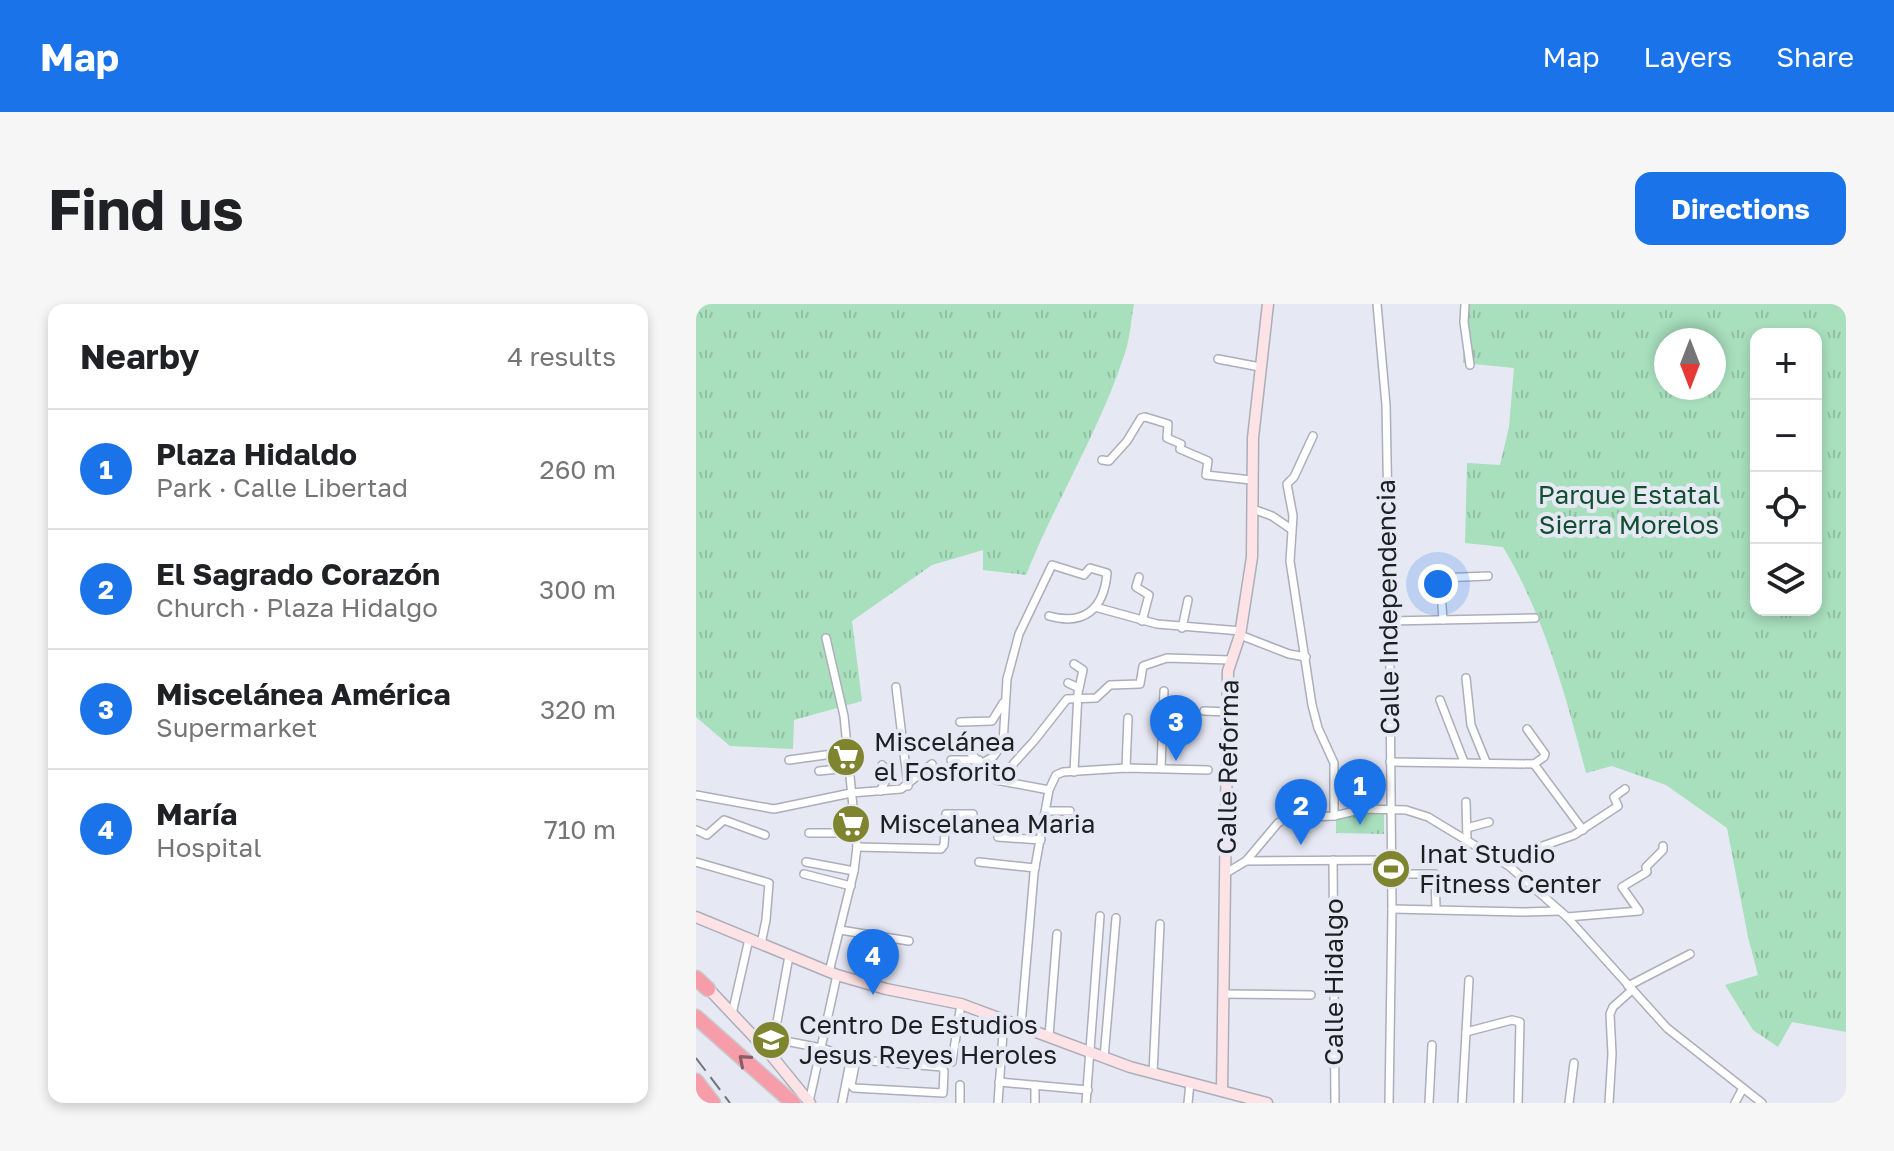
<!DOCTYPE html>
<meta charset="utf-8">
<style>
:root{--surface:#fff;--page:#f6f6f6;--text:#202124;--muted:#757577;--line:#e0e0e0;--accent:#1a73e8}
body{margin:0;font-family:"Golos Text",sans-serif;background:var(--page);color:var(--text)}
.controls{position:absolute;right:24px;top:24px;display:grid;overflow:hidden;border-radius:16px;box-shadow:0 4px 12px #0003}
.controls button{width:72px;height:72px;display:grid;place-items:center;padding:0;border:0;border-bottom:2px solid var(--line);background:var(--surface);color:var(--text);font:40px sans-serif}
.compass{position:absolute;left:958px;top:24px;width:72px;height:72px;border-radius:50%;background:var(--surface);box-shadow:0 4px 12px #0003;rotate:180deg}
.you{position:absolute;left:742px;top:280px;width:28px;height:28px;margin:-20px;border:6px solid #fff;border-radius:50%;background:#1a73e8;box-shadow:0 0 0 12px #1a73e833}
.badge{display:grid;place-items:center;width:52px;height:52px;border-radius:50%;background:var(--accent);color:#fff;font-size:26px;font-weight:700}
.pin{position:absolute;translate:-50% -66px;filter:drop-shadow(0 2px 4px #0008)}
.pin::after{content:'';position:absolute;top:42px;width:28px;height:24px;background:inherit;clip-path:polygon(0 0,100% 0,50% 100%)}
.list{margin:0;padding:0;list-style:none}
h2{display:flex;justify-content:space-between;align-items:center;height:104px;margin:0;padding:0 32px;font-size:34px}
h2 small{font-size:26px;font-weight:400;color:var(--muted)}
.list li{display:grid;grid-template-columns:52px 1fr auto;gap:24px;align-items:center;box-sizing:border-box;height:120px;padding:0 32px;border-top:2px solid var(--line)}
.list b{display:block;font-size:30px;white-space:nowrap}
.list p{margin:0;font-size:26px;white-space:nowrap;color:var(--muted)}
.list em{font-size:26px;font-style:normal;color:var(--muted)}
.icon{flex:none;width:44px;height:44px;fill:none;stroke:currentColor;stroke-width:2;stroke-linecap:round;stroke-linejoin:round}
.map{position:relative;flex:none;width:1150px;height:799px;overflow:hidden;border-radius:16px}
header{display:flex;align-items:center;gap:48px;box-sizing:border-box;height:112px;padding:0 40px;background:var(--accent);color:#fff}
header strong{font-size:38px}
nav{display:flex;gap:44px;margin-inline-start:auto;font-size:28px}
.intro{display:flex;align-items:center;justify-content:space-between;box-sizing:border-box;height:192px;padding:0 48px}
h1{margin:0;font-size:56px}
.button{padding:20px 36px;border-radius:16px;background:var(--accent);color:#fff;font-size:28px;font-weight:700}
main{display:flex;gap:48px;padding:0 48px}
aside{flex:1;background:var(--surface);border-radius:16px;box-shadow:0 4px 12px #0003}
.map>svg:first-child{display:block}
</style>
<header>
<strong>Map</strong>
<nav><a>Map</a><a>Layers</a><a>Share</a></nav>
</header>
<div class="intro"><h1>Find us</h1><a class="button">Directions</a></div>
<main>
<aside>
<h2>Nearby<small>4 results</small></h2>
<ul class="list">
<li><span class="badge">1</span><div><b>Plaza Hidaldo</b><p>Park · Calle Libertad</p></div><em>260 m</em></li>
<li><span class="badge">2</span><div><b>El Sagrado Corazón</b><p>Church · Plaza Hidalgo</p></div><em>300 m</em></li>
<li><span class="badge">3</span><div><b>Miscelánea América</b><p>Supermarket</p></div><em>320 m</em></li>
<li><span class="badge">4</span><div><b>María</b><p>Hospital</p></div><em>710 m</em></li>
</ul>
</aside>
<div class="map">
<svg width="1150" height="799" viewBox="0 0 1150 799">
<defs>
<pattern id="park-tufts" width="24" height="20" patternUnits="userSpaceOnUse" patternTransform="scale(2)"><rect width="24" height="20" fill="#a8dfbd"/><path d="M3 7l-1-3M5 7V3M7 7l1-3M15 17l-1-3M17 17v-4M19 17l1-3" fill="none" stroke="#90bfa2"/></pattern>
</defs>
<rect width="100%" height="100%" fill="#e6e8f4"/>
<g fill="url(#park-tufts)" fill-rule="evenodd">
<path d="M 0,0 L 438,0 C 435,16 434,34 429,49 C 404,126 360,196 330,271 L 287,266 L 287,246 L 236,261 L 156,317 L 166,397 L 98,416 L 97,445 L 34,442 L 0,413 Z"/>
<path d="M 768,0 L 1150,0 L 1150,728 L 1096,718 L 1082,743 L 1057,726 L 1029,681 L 1062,671 L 1052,633 L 1031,524 L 970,481 L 916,462 L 890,469 C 870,392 848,311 807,243 L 769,239 L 771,159 L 804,161 L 813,123 L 818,64 L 767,59 ZM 1060,30 L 1120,30 L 1120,306 L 1060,306 ZM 970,36 L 1018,36 L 1018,84 L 970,84 Z"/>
<polygon points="662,506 688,506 688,530 640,529 640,513"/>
</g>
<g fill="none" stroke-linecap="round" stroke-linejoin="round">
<g stroke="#acaeb9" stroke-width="10">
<g id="street">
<polyline points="681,0 690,101 693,262 696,605 693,799"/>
<polyline points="769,0 768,18 774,61"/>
<polyline points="522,55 564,63"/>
<polyline points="617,132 598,173 591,180 597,212 594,257 616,401 622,424 638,459 638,512"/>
<polyline points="406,156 413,157 431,137 445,114 449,113 472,120 471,134 485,140 484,145 512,157 510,171 555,176"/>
<polyline points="557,205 576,212 595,225"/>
<polyline points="443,273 440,283 453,291 446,317"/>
<polyline points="399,303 461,320 545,327"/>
<polyline points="747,316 744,274 792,272"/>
<polyline points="693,317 839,314"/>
<polyline points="486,324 492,296"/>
<polyline points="544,331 593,350 610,353"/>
<polyline points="130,334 148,412 161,543 158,567 133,668"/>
<polyline points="770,374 775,421 790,458"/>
<polyline points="372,379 383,384"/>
<polyline points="200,383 212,482"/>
<polyline points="744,396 768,458"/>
<polyline points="508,407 532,408"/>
<polyline points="264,418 296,417 307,399"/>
<polyline points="831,425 849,450 848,453 838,460"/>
<polyline points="240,444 270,444 300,476 353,486"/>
<polyline points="93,456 151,448"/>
<polyline points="255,456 283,456"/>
<polyline points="694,458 838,460"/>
<path d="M 286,459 L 297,453 L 307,439 L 311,375 L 323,330 L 356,261 L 388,271 L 394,264 L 411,269 C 408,305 388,322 353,312"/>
<polyline points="838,460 887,526"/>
<polyline points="430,464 432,414"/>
<polyline points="465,464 468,387"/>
<polyline points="123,467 152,464"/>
<polyline points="378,468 382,389 387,366 378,360"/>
<polyline points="307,477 318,459 338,437 371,395 400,394 414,381 444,380 447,362 471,354 534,356"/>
<polyline points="184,487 194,469 186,461"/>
<polyline points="0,491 78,505 155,489 205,485 236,460"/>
<polyline points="770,498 771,535"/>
<polyline points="350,507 374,507"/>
<polyline points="771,524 793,518"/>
<polyline points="0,526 11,531 28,516 69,531"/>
<polyline points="113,529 160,529"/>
<polyline points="302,533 345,536"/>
<polyline points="161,543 245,545 248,541 250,510 277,510"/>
<polyline points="802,553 838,545 878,531 922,502 918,493 929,485"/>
<polyline points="637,556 639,799"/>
<polyline points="550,557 696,556"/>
<polyline points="0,558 73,579 70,616 65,640"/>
<polyline points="110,558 158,567"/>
<polyline points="283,558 339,564"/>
<polyline points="530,569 550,557 582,519 591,514 638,512 667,505 710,506 732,513 813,562 871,613 971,724 1066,799"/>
<polyline points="108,570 155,582"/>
<polyline points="696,570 739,570 740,605"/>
<polyline points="696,605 826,608 864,607"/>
<polyline points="871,613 943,607 926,583 951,568 950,563 967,546 967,542"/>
<polyline points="144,626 213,637"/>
<polyline points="932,682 994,650"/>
<polyline points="527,690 615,691"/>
<polyline points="36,710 53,635"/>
<polyline points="325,721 338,569 353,486 360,471 367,468 430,464 512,466"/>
<polyline points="770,728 816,716 824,718 822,799"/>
<polyline points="353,732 361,630"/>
<polyline points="79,735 125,744 164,756 246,763 248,767 247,789 158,784 155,781 160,756"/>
<polyline points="75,751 93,652"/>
<polyline points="408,754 420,614"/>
<polyline points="256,758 265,700"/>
<polyline points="457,770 464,620"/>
<polyline points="303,778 392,786"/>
<polyline points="113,798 141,671"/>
<polyline points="146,799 155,753"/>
<polyline points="264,799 264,781"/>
<polyline points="302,799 308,715"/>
<polyline points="339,799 339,781"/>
<polyline points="390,799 404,612"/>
<polyline points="492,799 494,779"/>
<polyline points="733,799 736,741"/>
<polyline points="766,799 773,676"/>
<polyline points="873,799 878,759"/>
<polyline points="913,799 916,750 914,710 917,703 936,686"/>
<polyline points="1039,799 1047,784"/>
</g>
</g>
<g stroke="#acaeb9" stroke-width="13">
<g id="secondary">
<polyline points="0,613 141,671 190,685 265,700 434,763 571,799"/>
<polyline points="9,681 75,751 114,799"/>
<polyline points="526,786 532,367 544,331 556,253 557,134 572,0"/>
</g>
</g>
<g stroke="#c9c9ca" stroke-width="15">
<polyline id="primary" points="0,797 6,799"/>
</g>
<g stroke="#c9c9ca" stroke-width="17">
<g id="highway">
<polyline points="0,674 12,685"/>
<polyline points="0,713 97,799"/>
<polyline points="0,777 17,799"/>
</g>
</g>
<use href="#street" stroke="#fff" stroke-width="7"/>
<use href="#secondary" stroke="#fde2e6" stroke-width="10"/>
<use href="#primary" stroke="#fac4cc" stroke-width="12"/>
<use href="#highway" stroke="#f79daa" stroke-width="14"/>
<polyline stroke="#71737a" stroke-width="2" stroke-dasharray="16 8" stroke-linecap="butt" points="0,754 34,799"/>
</g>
<defs><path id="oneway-chevron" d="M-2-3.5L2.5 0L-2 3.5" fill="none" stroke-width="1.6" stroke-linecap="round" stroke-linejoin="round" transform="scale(2)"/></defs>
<use stroke="#8a5e66" href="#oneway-chevron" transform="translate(48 756) rotate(-139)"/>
<defs>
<g id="supermarket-disc" transform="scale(2)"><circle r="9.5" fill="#7f842f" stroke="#e6e8f4"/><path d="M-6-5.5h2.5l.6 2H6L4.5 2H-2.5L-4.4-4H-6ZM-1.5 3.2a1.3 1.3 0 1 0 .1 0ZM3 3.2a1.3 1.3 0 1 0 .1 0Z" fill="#fff"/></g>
<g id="stadium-disc" transform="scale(2)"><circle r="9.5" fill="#7f842f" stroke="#e6e8f4"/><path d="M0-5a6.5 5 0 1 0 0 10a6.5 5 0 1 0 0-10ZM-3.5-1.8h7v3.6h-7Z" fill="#fff"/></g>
<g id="school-disc" transform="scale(2)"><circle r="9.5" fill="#7f842f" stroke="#e6e8f4"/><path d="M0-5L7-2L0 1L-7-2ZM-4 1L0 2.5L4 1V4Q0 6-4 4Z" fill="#fff"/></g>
</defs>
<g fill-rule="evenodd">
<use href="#supermarket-disc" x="150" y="453"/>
<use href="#supermarket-disc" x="155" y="520"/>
<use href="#stadium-disc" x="695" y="565"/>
<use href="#school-disc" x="75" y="736"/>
</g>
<g text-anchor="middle" stroke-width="8" stroke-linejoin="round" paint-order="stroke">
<g font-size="26" fill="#114f30" stroke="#e6e8f4">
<text x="933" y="200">Parque Estatal<tspan x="933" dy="30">Sierra Morelos</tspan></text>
</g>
<g font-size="26" fill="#1e1f23" stroke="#e6e8f4">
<text transform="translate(692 303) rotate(-91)" y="9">Calle Independencia</text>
<text transform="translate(532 463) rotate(-89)" y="9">Calle Reforma</text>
<text transform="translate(638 678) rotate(-90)" y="9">Calle Hidalgo</text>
</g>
<g font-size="26" fill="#1e1f23" stroke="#e6e8f4" text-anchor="start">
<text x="178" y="447">Miscelánea<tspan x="178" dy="30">el Fosforito</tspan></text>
<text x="183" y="529">Miscelanea Maria</text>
<text x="723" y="559">Inat Studio<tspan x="723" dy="30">Fitness Center</tspan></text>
<text x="103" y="730">Centro De Estudios<tspan x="103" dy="30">Jesus Reyes Heroles</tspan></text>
</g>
</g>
</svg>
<div class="controls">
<button>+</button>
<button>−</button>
<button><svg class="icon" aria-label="locate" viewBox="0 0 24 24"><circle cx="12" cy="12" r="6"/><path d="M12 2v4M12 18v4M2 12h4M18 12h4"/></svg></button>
<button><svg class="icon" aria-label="layers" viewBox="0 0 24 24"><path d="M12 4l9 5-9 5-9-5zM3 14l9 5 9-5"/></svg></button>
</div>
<svg class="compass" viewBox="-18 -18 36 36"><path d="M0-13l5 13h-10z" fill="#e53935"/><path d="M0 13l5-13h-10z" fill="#757577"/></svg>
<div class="you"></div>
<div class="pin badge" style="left:664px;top:521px">1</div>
<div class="pin badge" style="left:605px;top:541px">2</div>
<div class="pin badge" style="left:480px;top:457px">3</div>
<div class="pin badge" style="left:177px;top:691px">4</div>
</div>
</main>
